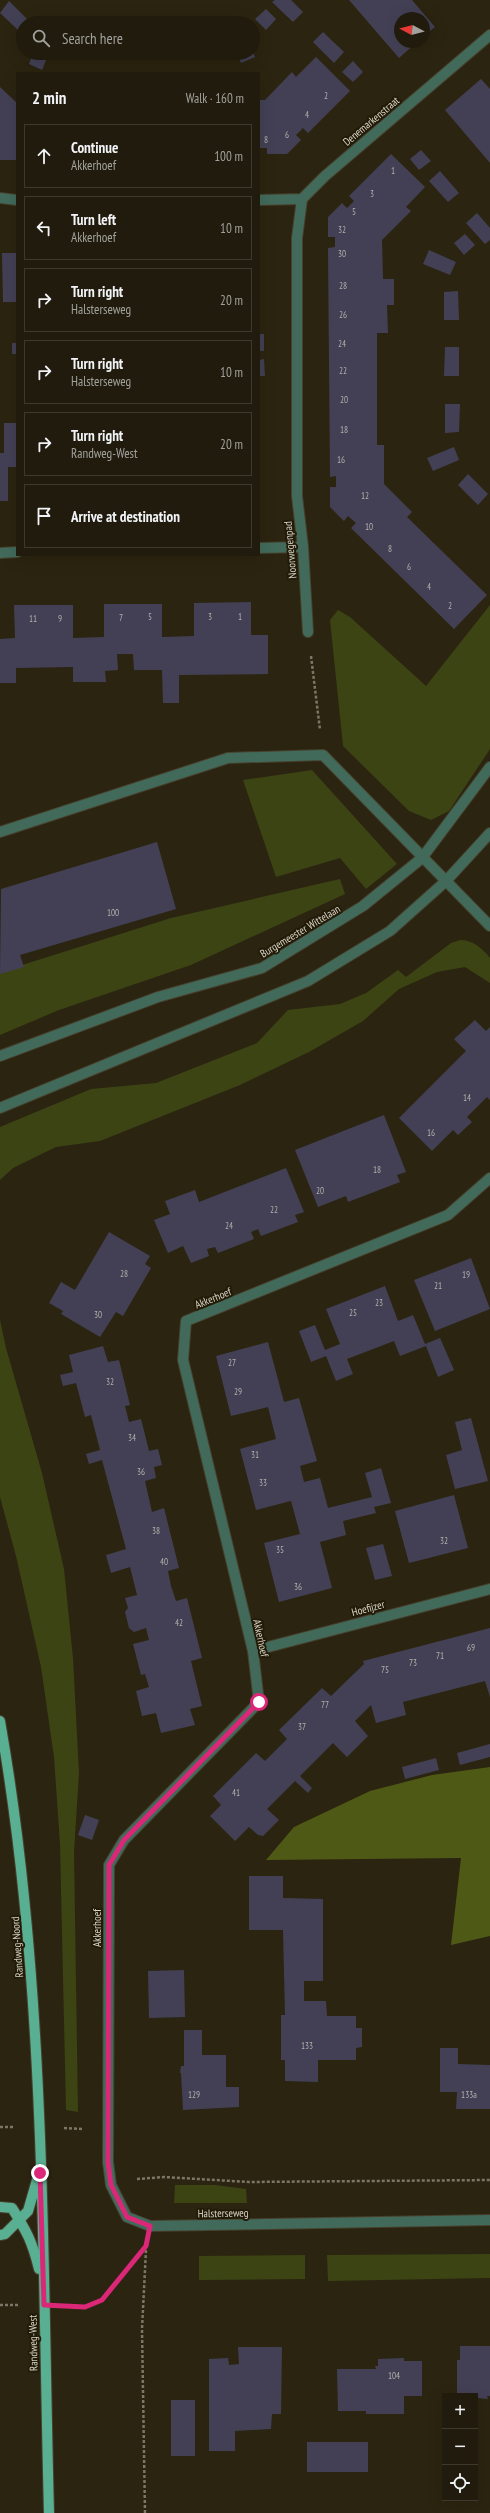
<!DOCTYPE html>
<meta charset="utf-8">
<style>
:root{--surface:#201b0c;--page:#282415;--text:#f1f3f6;--muted:#a2a19d;--line:#3d392d}
body{margin:0;font-family:"PT Sans Narrow",sans-serif;background:var(--page);color:var(--text)}
.controls{position:absolute;right:12px;bottom:12px;display:grid;overflow:hidden;border-radius:0px;box-shadow:0 4px 16px #0002}
.controls button{width:36px;height:36px;display:grid;place-items:center;padding:0;border:0;border-bottom:1px solid var(--line);background:var(--surface);color:var(--text);font:20px sans-serif}
.compass{position:absolute;left:394px;top:12px;width:36px;height:36px;border-radius:50%;background:var(--surface);box-shadow:0 4px 16px #0002;rotate:277deg}
.stop{position:absolute;width:12px;height:12px;margin:-9px;border:3px solid #db2777;border-radius:50%;background:#fff}
.stop.end{background:#db2777;border-color:#fff;box-shadow:0 1px 4px #0008}
.list{margin:0;padding:0;list-style:none}
h2{display:flex;justify-content:space-between;align-items:center;height:52px;margin:0;padding:0 16px;font-size:17px}
h2 small{font-size:13px;font-weight:400;color:var(--muted)}
.list li{display:grid;grid-template-columns:26px 1fr auto;gap:12px;align-items:center;box-sizing:border-box;height:64px;margin:0 8px 8px;padding:0 8px;border:1px solid var(--line);border-radius:0px}
.list b{display:block;font-size:15px;white-space:nowrap}
.list p{margin:0;font-size:13px;white-space:nowrap;color:var(--muted)}
.list em{font-size:13px;font-style:normal;color:var(--muted)}
.icon{flex:none;width:22px;height:22px;fill:none;stroke:currentColor;stroke-width:2;stroke-linecap:round;stroke-linejoin:round}
.map{position:relative;flex:none;width:490px;height:2513px;overflow:hidden}
.search{position:absolute;background:var(--surface);box-shadow:0 4px 16px #0002;left:16px;top:16px;width:244px;height:44px;display:flex;align-items:center;gap:10px;box-sizing:border-box;padding:0 14px;border-radius:22px;color:var(--muted);font-size:15px}
.panel{position:absolute;background:var(--surface);box-shadow:0 4px 16px #0002;left:16px;top:72px;width:244px;height:484px;border-radius:0px}
.map>svg:first-child{display:block}
</style>
<div class="map">
<svg width="490" height="2513" viewBox="0 0 490 2513">
<rect width="100%" height="100%" fill="#2b2410"/>
<g fill="#3c4414">
<polygon points="490,605 490,749 449,811 431,820 409,811 343,746 330,620 338,610 350,617 426,686"/>
<polygon points="312,770 397,864 366,889 340,858 276,877 243,780"/>
<polygon points="340,879 345,894 191,965 59,1010 0,1035 0,972 171,918"/>
<path d="M 460,940 C 473,940 482,948 490,958 L 490,983 L 465,967 L 437,972 L 399,989 L 363,1021 L 309,1052 L 240,1085 L 100,1141 L 56,1147 L 13,1168 L 0,1180 L 0,1127 L 91,1089 L 156,1083 L 257,1043 L 288,1010 L 340,1004 L 366,993 L 398,970 L 406,977 L 451,943 Z"/>
<polygon points="0,1320 6,1348 42,1473 64,1569 73,1658 79,1773 74,1852 78,2112 66,2110 60,1844 54,1757 41,1667 16,1556 0,1497"/>
<polygon points="175,2185 215,2185 246,2189 247,2203 174,2203"/>
<polygon points="490,2254 490,2278 328,2281 327,2255"/>
<polygon points="305,2255 305,2279 199,2280 199,2256"/>
</g>
<polygon fill="#4f5916" points="490,1767 490,1936 451,1945 461,1858 266,1860 294,1827 370,1791 432,1775"/>
<g fill="#434055">
<polygon points="275,0 291,0 303,12 293,22 272,2"/>
<polygon points="349,0 412,0 435,27 424,36 424,18 400,18 400,42 417,42 399,58"/>
<polygon points="9,1 29,21 23,23 23,27 19,31 0,13"/>
<polygon points="266,9 276,19 266,30 255,19"/>
<polygon points="323,32 344,52 334,63 313,42"/>
<polygon points="33,53 49,53 42,70 29,64"/>
<polygon points="237,53 253,53 255,57 241,63"/>
<polygon points="316,57 350,91 308,133 303,128 296,135 301,140 287,154 267,154 267,148 259,148 259,100 265,100 292,72 296,77"/>
<polygon points="353,61 363,72 353,82 342,72"/>
<polygon points="481,79 490,89 490,163 445,110"/>
<polygon points="0,87 17,103 17,160 0,160"/>
<polygon points="421,150 431,161 419,170 410,159"/>
<polygon points="391,154 425,187 406,207 411,211 382,240 383,279 394,279 394,305 387,305 388,333 377,333 377,445 384,445 384,484 412,512 407,517 487,595 454,629 351,528 356,523 348,516 344,521 330,507 330,487 336,487 336,476 330,477 328,248 335,247 335,237 328,237 328,217 342,203 347,208 354,201 349,196"/>
<polygon points="440,171 459,193 448,202 429,181"/>
<polygon points="477,213 490,228 490,240 485,244 466,223"/>
<polygon points="465,234 475,245 464,255 454,243"/>
<polygon points="429,250 456,262 450,275 423,264"/>
<polygon points="2,253 17,253 17,302 3,302"/>
<polygon points="458,291 459,320 444,320 444,292"/>
<rect x="259" y="334" width="5" height="17"/>
<rect x="12" y="343" width="5" height="11"/>
<polygon points="445,347 459,347 459,376 444,376"/>
<polygon points="264,359 265,376 259,376 259,360"/>
<polygon points="445,404 460,404 459,432 445,433"/>
<polygon points="4,423 17,423 17,467 8,467 8,501 0,501 0,453 4,453"/>
<polygon points="454,447 459,460 433,471 427,458"/>
<polygon points="468,474 488,494 478,505 458,485"/>
<polygon points="251,602 251,635 268,635 268,674 179,675 179,703 163,703 162,670 134,670 133,654 117,654 118,670 105,671 106,682 73,682 73,667 16,668 16,683 0,683 0,639 15,638 14,605 73,605 73,638 104,637 104,604 162,604 162,637 194,636 194,603"/>
<polygon points="157,842 176,909 20,955 24,967 0,974 1,889"/>
<polygon points="475,1020 486,1031 490,1027 490,1100 487,1097 467,1117 472,1122 458,1135 453,1130 432,1151 399,1118 466,1051 454,1039"/>
<polygon points="384,1115 406,1172 397,1175 400,1182 348,1202 346,1196 318,1207 295,1150"/>
<polygon points="286,1168 304,1212 295,1215 298,1222 261,1236 258,1229 251,1232 254,1239 218,1253 215,1247 207,1249 209,1256 191,1263 183,1246 168,1253 154,1220 170,1214 165,1201 195,1190 199,1202"/>
<polygon points="109,1232 150,1256 145,1264 151,1268 123,1316 116,1312 100,1337 61,1314 63,1311 49,1303 61,1282 75,1290"/>
<polygon points="471,1258 490,1309 435,1331 414,1280"/>
<polygon points="385,1286 398,1321 413,1315 425,1344 440,1338 454,1370 438,1377 426,1346 400,1356 394,1341 347,1359 353,1374 336,1381 326,1356 311,1362 299,1331 315,1325 325,1350 340,1344 326,1309"/>
<polygon points="268,1342 284,1402 299,1398 317,1461 300,1466 304,1482 320,1478 328,1508 372,1497 365,1473 381,1468 391,1503 374,1507 376,1513 343,1521 346,1535 320,1542 332,1588 279,1602 264,1543 300,1534 291,1501 256,1510 240,1449 276,1439 268,1407 231,1416 216,1356"/>
<polygon points="103,1346 108,1362 119,1360 130,1405 125,1406 129,1422 141,1419 149,1451 158,1449 162,1465 154,1467 156,1478 145,1481 152,1512 164,1508 179,1568 168,1571 171,1586 176,1601 187,1598 202,1658 191,1661 202,1706 190,1709 195,1725 161,1733 156,1713 142,1716 136,1691 149,1687 145,1674 141,1675 133,1644 149,1640 146,1628 134,1632 129,1628 125,1612 128,1608 125,1598 137,1595 130,1567 111,1573 106,1555 126,1549 102,1460 89,1464 86,1454 100,1450 91,1415 85,1417 76,1383 63,1386 60,1375 73,1372 69,1355"/>
<polygon points="471,1418 488,1481 455,1489 446,1455 462,1450 455,1422"/>
<polygon points="454,1495 468,1548 409,1563 395,1511"/>
<polygon points="383,1544 392,1576 375,1580 366,1548"/>
<polygon points="490,1628 490,1697 485,1681 403,1702 406,1715 376,1723 371,1705 355,1721 368,1736 347,1757 333,1743 300,1776 312,1788 308,1793 295,1781 267,1809 279,1820 263,1836 258,1835 249,1827 235,1841 210,1816 221,1805 213,1796 256,1753 265,1761 287,1739 279,1730 322,1688 331,1696 364,1664 363,1661"/>
<polygon points="490,1744 490,1757 460,1765 457,1753"/>
<polygon points="436,1758 439,1770 405,1779 402,1767"/>
<polygon points="85,1815 99,1820 92,1840 78,1835"/>
<polygon points="249,1876 283,1876 283,1898 323,1899 323,1981 304,1981 304,2001 326,2001 327,2016 356,2016 356,2028 362,2028 362,2047 356,2048 356,2060 318,2060 318,2082 285,2081 285,2060 281,2060 281,2015 285,2015 283,1930 249,1930"/>
<polygon points="184,1970 185,2017 149,2018 148,1971"/>
<polygon points="184,2030 202,2030 202,2055 226,2055 226,2087 239,2087 239,2107 183,2110 181,2073 180,2073 181,2066 184,2066"/>
<polygon points="440,2048 458,2048 458,2064 490,2065 490,2109 456,2109 457,2092 440,2092"/>
<polygon points="460,2346 490,2346 490,2396 487,2396 488,2399 457,2396 457,2360 460,2360"/>
<polygon points="238,2347 282,2347 281,2414 272,2414 271,2429 235,2431 235,2451 209,2451 209,2359 228,2358 229,2365 239,2364"/>
<polygon points="404,2358 404,2361 422,2361 422,2396 404,2396 404,2414 366,2414 366,2411 338,2411 337,2369 376,2369 375,2366 378,2366 378,2359"/>
<rect x="171" y="2400" width="24" height="56"/>
<rect x="307" y="2442" width="61" height="30"/>
</g>
<g fill="none" stroke-linecap="round" stroke-linejoin="round">
<g stroke="#47402d" stroke-width="12">
<g id="minor">
<polyline points="0,198 17,200"/>
<polyline points="302,199 297,238 297,496 303,547 308,632"/>
<polyline points="259,200 302,199 325,176 490,35"/>
<polyline points="259,548 303,547"/>
<polyline points="0,553 17,552"/>
<polyline points="0,832 228,758 323,755 490,926"/>
<polyline points="0,1056 158,997 262,968 363,906 422,858 490,767"/>
<polyline points="0,1108 308,981 390,931 446,881 490,833"/>
<polyline points="490,1178 448,1215 186,1321 183,1360 253,1651 259,1702 124,1840 109,1865 108,2162 111,2185 127,2217 150,2226 490,2220"/>
<polyline points="253,1651 490,1589"/>
</g>
</g>
<g stroke="#47402d" stroke-width="12">
<g id="major">
<path d="M 0,1721 C 46,1982 42,2249 49,2513"/>
<path d="M 0,2207 L 12,2208 C 27,2232 32,2241 39,2269"/>
<polyline points="0,2235 5,2234 28,2211 37,2180"/>
</g>
</g>
<g stroke="#7c7666" stroke-width="2.5" stroke-dasharray="3 2" stroke-linecap="butt">
<polyline points="311,656 320,730"/>
<polyline points="0,2127 15,2127"/>
<polyline points="64,2128 83,2129"/>
<polyline points="137,2179 164,2177 249,2182 490,2180"/>
<polyline points="0,2305 19,2305"/>
<polyline points="68,2306 85,2307 102,2300 144,2249"/>
<polyline points="145,2513 142,2329 146,2250"/>
</g>
<use href="#minor" stroke="#426a5b" stroke-width="10"/>
<use href="#major" stroke="#59af91" stroke-width="10"/>
</g>
<g fill="none" stroke-linecap="round" stroke-linejoin="round">
<polyline stroke="#db2777" stroke-width="5" points="40,2173 44,2305 85,2307 102,2300 146,2246 150,2226 127,2217 111,2185 108,2162 109,1865 124,1840 259,1702"/>
</g>
<g text-anchor="middle" stroke-width="4" stroke-linejoin="round" paint-order="stroke">
<g font-size="9" fill="#b4afab">
<text x="326" y="99">2</text>
<text x="307" y="118">4</text>
<text x="287" y="138">6</text>
<text x="266" y="143">8</text>
<text x="393" y="174">1</text>
<text x="372" y="197">3</text>
<text x="354" y="215">5</text>
<text x="342" y="233">32</text>
<text x="342" y="257">30</text>
<text x="343" y="289">28</text>
<text x="343" y="318">26</text>
<text x="342" y="347">24</text>
<text x="343" y="374">22</text>
<text x="344" y="403">20</text>
<text x="344" y="433">18</text>
<text x="341" y="463">16</text>
<text x="365" y="499">12</text>
<text x="369" y="530">10</text>
<text x="390" y="552">8</text>
<text x="409" y="570">6</text>
<text x="429" y="590">4</text>
<text x="450" y="609">2</text>
<text x="150" y="620">5</text>
<text x="210" y="620">3</text>
<text x="240" y="620">1</text>
<text x="121" y="621">7</text>
<text x="33" y="622">11</text>
<text x="60" y="622">9</text>
<text x="113" y="916">100</text>
<text x="467" y="1101">14</text>
<text x="431" y="1136">16</text>
<text x="377" y="1173">18</text>
<text x="320" y="1194">20</text>
<text x="274" y="1213">22</text>
<text x="229" y="1229">24</text>
<text x="124" y="1277">28</text>
<text x="466" y="1278">19</text>
<text x="438" y="1289">21</text>
<text x="379" y="1306">23</text>
<text x="353" y="1316">25</text>
<text x="98" y="1318">30</text>
<text x="232" y="1366">27</text>
<text x="110" y="1385">32</text>
<text x="238" y="1395">29</text>
<text x="132" y="1441">34</text>
<text x="255" y="1458">31</text>
<text x="141" y="1475">36</text>
<text x="263" y="1486">33</text>
<text x="156" y="1534">38</text>
<text x="444" y="1544">32</text>
<text x="280" y="1553">35</text>
<text x="164" y="1565">40</text>
<text x="298" y="1590">36</text>
<text x="179" y="1626">42</text>
<text x="471" y="1651">69</text>
<text x="440" y="1659">71</text>
<text x="413" y="1666">73</text>
<text x="385" y="1673">75</text>
<text x="325" y="1708">77</text>
<text x="302" y="1730">37</text>
<text x="236" y="1796">41</text>
<text x="307" y="2049">133</text>
<text x="194" y="2098">129</text>
<text x="469" y="2098">133a</text>
<text x="394" y="2379">104</text>
</g>
<g font-size="11" fill="#d9d4c8" stroke="#211b07">
<text transform="translate(371 121) rotate(-40)" y="4">Denemarkenstraat</text>
<text transform="translate(290 550) rotate(-95)" y="4">Noorwegenpad</text>
<text transform="translate(300 931) rotate(-31)" y="4">Burgemeester Wittelaan</text>
<text transform="translate(213 1298) rotate(-22)" y="4">Akkerhoef</text>
<text transform="translate(368 1608) rotate(-15)" y="4">Hoefijzer</text>
<text transform="translate(261 1638) rotate(78)" y="4">Akkerhoef</text>
<text transform="translate(97 1928) rotate(-90)" y="4">Akkerhoef</text>
<text transform="translate(17 1947) rotate(-94)" y="4">Randweg-Noord</text>
<text transform="translate(223 2213) rotate(-1)" y="4">Halsterseweg</text>
<text transform="translate(33 2343) rotate(-91)" y="4">Randweg-West</text>
</g>
</g>
</svg>
<div class="controls">
<button>+</button>
<button>−</button>
<button><svg class="icon" aria-label="locate" viewBox="0 0 24 24"><circle cx="12" cy="12" r="6"/><path d="M12 2v4M12 18v4M2 12h4M18 12h4"/></svg></button>
</div>
<svg class="compass" viewBox="-18 -18 36 36"><path d="M0-13l5 13h-10z" fill="#e53935"/><path d="M0 13l5-13h-10z" fill="#a2a19d"/></svg>
<div class="stop" style="left:259px;top:1702px"></div>
<div class="stop end" style="left:40px;top:2173px"></div>
<div class="search"><svg class="icon" aria-label="search" viewBox="0 0 24 24"><circle cx="10" cy="10" r="6"/><path d="M15 15l6 6"/></svg>Search here</div>
<section class="panel">
<h2>2 min<small>Walk · 160 m</small></h2>
<ul class="list">
<li><svg class="icon" aria-label="ahead" viewBox="0 0 24 24"><path d="M12 20V5M6 11l6-6 6 6"/></svg><div><b>Continue</b><p>Akkerhoef</p></div><em>100 m</em></li>
<li><svg class="icon" aria-label="left" viewBox="0 0 24 24"><path d="M17 20v-9H6M10 6l-5 5 5 5"/></svg><div><b>Turn left</b><p>Akkerhoef</p></div><em>10 m</em></li>
<li><svg class="icon" aria-label="right" viewBox="0 0 24 24"><path d="M7 20v-9h11M14 6l5 5-5 5"/></svg><div><b>Turn right</b><p>Halsterseweg</p></div><em>20 m</em></li>
<li><svg class="icon" aria-label="right" viewBox="0 0 24 24"><path d="M7 20v-9h11M14 6l5 5-5 5"/></svg><div><b>Turn right</b><p>Halsterseweg</p></div><em>10 m</em></li>
<li><svg class="icon" aria-label="right" viewBox="0 0 24 24"><path d="M7 20v-9h11M14 6l5 5-5 5"/></svg><div><b>Turn right</b><p>Randweg-West</p></div><em>20 m</em></li>
<li><svg class="icon" aria-label="arrive" viewBox="0 0 24 24"><path d="M6 21V4h12l-3 4 3 4H6"/></svg><div><b>Arrive at destination</b></div></li>
</ul>
</section>
</div>
